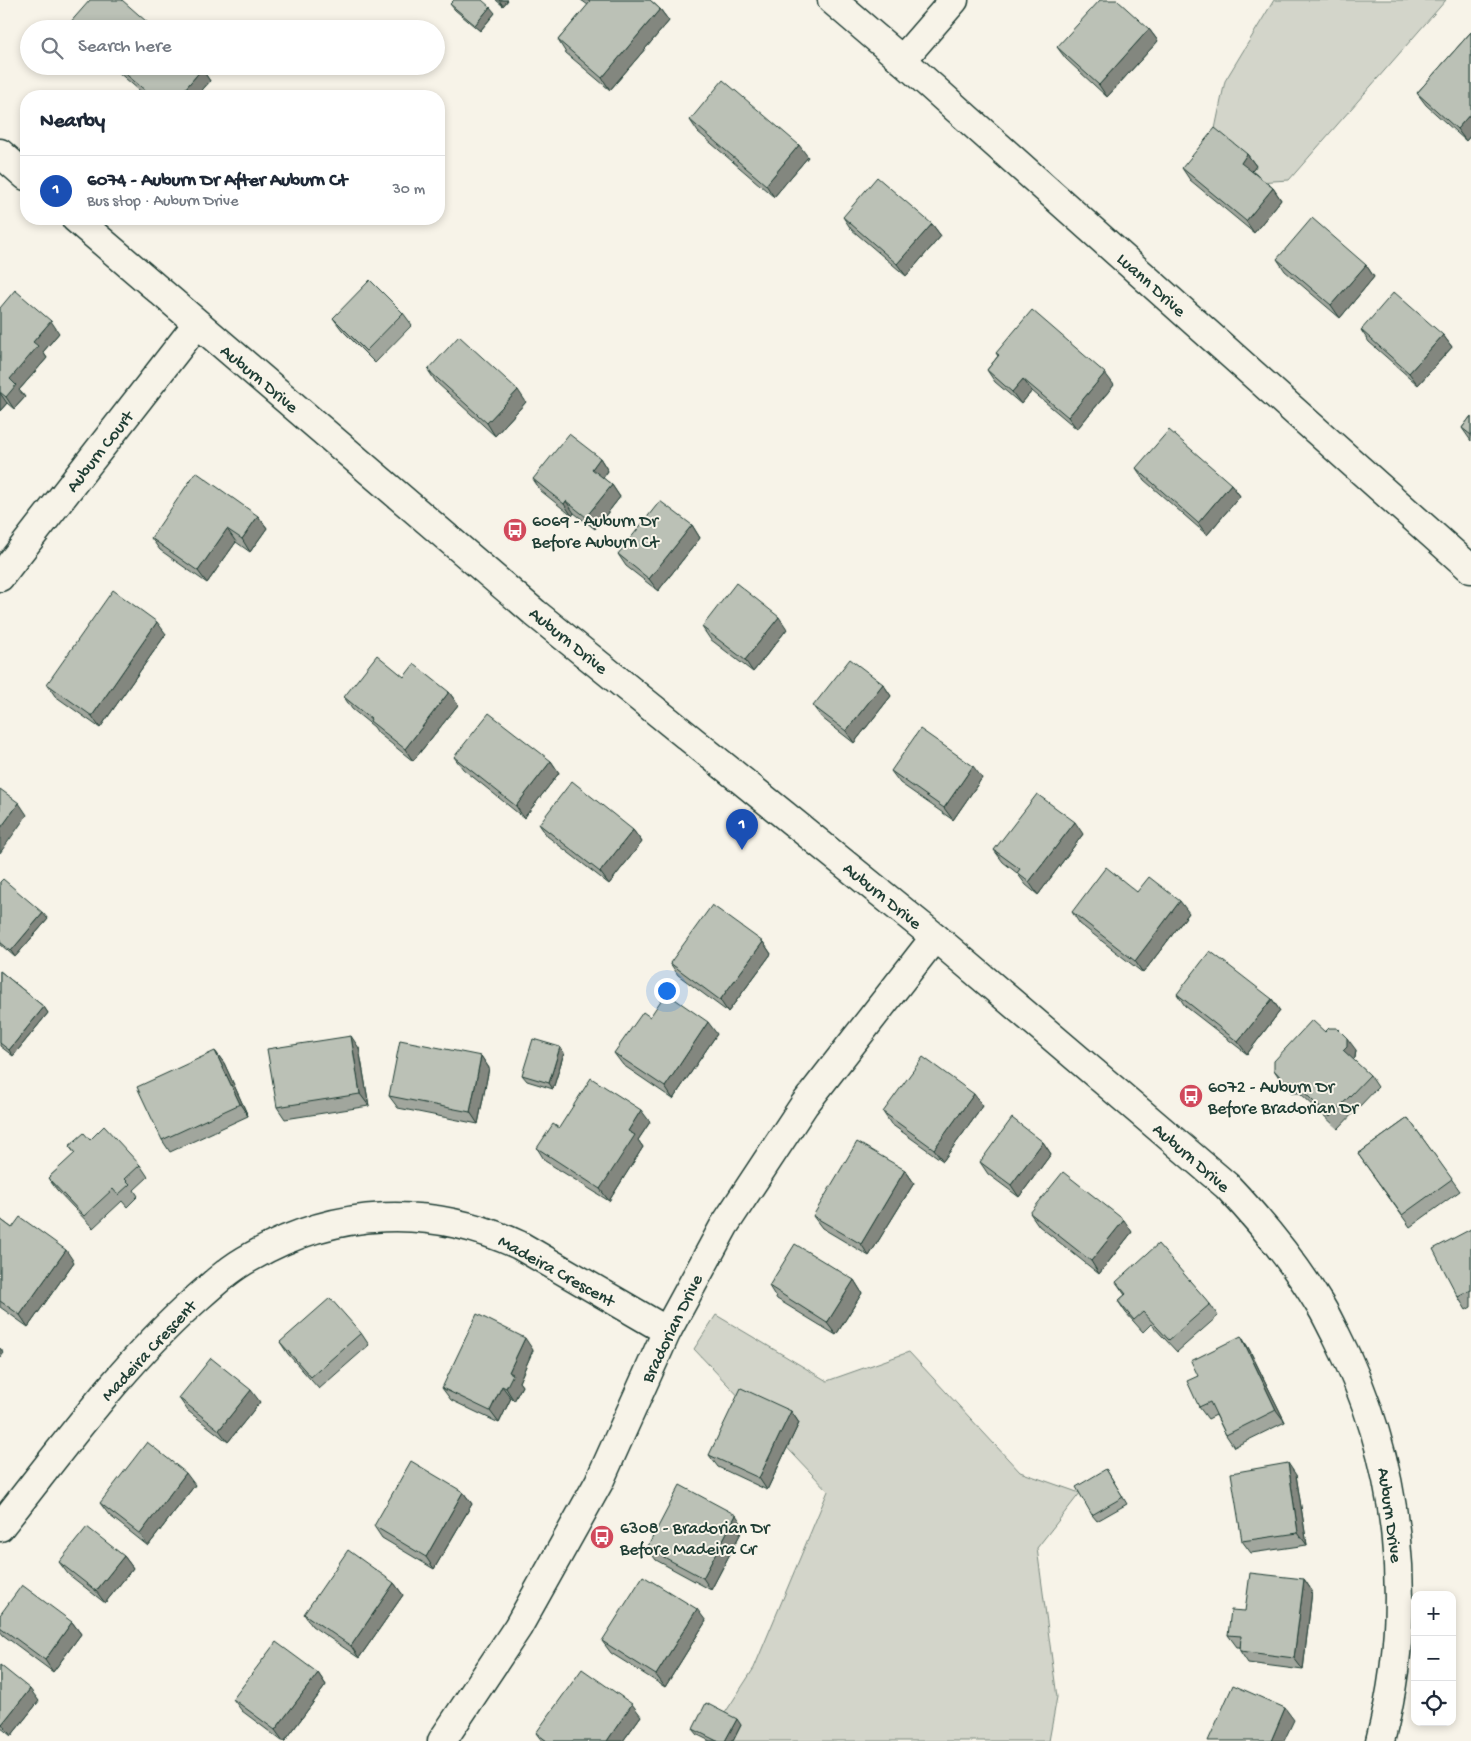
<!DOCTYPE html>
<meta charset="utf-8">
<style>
:root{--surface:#fff;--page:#f2f2f3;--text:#1f2937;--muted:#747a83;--line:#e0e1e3;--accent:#d1495b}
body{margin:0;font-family:"Gochi Hand",sans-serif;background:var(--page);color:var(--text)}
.controls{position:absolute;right:15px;bottom:15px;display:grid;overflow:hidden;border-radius:10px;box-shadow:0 2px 8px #0003}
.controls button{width:45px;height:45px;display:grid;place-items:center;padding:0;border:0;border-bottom:1px solid var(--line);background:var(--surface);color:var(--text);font:25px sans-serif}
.you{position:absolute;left:666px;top:990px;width:18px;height:18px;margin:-12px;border:4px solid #fff;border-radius:50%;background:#1a73e8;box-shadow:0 0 0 8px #1a73e833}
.badge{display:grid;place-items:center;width:32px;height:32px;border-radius:50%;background:var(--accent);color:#fff;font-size:16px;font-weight:700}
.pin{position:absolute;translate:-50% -41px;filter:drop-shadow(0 1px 2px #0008)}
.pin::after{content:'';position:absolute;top:26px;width:18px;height:15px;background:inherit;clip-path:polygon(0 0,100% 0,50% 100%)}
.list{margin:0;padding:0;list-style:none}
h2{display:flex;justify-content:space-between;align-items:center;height:65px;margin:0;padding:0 20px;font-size:21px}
h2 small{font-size:16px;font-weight:400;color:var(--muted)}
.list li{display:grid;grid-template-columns:32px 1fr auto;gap:15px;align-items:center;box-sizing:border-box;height:70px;padding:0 20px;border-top:1px solid var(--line)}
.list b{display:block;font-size:19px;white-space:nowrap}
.list p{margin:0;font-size:16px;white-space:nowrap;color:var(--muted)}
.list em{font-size:16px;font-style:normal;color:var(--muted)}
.icon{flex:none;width:28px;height:28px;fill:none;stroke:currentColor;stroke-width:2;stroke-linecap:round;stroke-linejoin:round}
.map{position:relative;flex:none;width:1471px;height:1741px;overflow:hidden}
.search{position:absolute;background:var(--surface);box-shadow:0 2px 8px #0003;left:20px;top:20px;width:425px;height:55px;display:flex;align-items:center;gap:12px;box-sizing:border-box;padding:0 18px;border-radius:28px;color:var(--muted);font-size:19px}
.panel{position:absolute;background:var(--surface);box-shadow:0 2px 8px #0003;left:20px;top:90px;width:425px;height:135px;border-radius:20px}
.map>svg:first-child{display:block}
</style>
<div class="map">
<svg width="1471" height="1741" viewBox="0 0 1471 1741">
<rect width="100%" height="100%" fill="#f7f3e8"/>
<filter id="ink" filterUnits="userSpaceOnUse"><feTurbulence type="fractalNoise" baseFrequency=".02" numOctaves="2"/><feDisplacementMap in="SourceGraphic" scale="10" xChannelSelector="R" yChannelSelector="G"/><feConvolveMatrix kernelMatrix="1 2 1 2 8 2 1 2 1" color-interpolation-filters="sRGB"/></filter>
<g filter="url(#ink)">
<g fill="#d3d5ca" stroke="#79897f">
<polygon points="1274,0 1446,0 1289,180 1257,182 1215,129 1225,81"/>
<polygon points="716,1315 827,1381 909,1352 1020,1472 1080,1493 1037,1548 1057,1697 1049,1741 707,1741 754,1668 828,1491 694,1349"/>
</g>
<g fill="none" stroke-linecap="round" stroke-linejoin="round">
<g stroke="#1f3d34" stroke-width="31">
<g id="minor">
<polyline points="832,0 902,60 1471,569"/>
<polyline points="902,60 954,0"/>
<polyline points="0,153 26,176"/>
<path d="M 76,219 L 535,613 L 935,937 L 1227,1186 C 1261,1222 1292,1259 1318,1302 C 1325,1312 1330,1324 1336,1335 C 1400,1460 1416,1606 1380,1741"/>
<polyline points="0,577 197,324"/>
<path d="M 0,1527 C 62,1449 120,1367 194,1301 C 212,1285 230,1268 251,1257 C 336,1208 430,1204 519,1245 L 667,1331"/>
<polyline points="442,1741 518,1627 599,1482 667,1331 724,1226 804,1105 935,937"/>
</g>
</g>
<use href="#minor" stroke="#f7f3e8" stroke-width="28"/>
</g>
<g fill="#a1a69d" stroke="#1f3d34">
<polygon points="496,0 508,0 503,6"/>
<polygon points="581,0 650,0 660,9 669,21 610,90 566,53 558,40 588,5"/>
<polygon points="450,4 495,13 480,31 455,10"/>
<polygon points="1149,29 1158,41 1107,97 1066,59 1057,47"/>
<polygon points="1471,32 1471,135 1466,141 1426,105 1417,93"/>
<polygon points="111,66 199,66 202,69 210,81 197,96 146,96"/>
<polygon points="690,120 808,157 774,197 698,132"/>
<polygon points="1247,154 1256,166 1252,171 1273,188 1281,200 1254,233 1190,180 1182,168"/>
<polygon points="843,217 932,224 941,236 906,276 851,229"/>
<polygon points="1277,259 1366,265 1374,277 1340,318 1285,271"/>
<polygon points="0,308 59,333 43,352 47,358 19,390 25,397 14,409 7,403 0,411"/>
<polygon points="403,313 412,325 375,363 342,330 333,318"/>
<polygon points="1361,330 1443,335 1452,347 1418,385 1369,342"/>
<polygon points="996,353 1114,385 1077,429 1032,391 1021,404 995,382 987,370 998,356"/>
<polygon points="428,370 526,402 495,436 436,382"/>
<polygon points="1471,416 1471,441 1462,428"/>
<polygon points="600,458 608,471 603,478 612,485 620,497 595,529 574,513 572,516 541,491 533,479"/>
<polygon points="1136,468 1231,484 1240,496 1207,535 1144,480"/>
<polygon points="258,516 267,528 250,552 236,542 207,583 160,550 151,538"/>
<polygon points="692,525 700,538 658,591 626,566 618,554"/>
<polygon points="702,627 787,629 753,672 710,639"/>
<polygon points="166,634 100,728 55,696 47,684"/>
<polygon points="404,677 449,692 458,705 413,761 378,733 374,727 352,709 344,697"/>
<polygon points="883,684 891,696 854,743 822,718 813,706"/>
<polygon points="454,757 551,761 559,773 524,818 463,769"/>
<polygon points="891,771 982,778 953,820 900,783"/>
<polygon points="539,824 633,830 642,842 609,884 547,836"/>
<polygon points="1083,834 1038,895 1026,885 1017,873 1003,862 994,850"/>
<polygon points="0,882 48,919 15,957 0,944"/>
<polygon points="1137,892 1189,913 1143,973 1080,924 1072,912"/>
<polygon points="763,942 771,954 728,1012 678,975 670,963"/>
<polygon points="0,971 44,1007 48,1013 13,1056 0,1046"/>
<polygon points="1177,994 1272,999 1280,1011 1247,1054 1185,1006"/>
<polygon points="650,1017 717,1034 673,1099 623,1065 614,1053"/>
<polygon points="1325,1032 1356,1050 1355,1058 1353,1060 1370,1075 1378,1087 1338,1129 1300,1093 1292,1093 1282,1082 1274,1070"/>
<polygon points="560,1047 564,1053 553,1089 527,1081 522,1075"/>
<polygon points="359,1048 369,1106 285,1119 277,1107"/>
<polygon points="215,1051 224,1063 248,1116 170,1152 162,1140"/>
<polygon points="481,1056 489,1068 478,1124 398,1108 389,1096"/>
<polygon points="983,1106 943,1161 891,1124 883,1112"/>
<polygon points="1408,1118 1460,1191 1410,1227 1358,1154"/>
<polygon points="650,1122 638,1140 643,1147 609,1201 545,1161 537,1148 559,1128"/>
<polygon points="90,1140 140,1165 148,1177 134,1190 138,1196 127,1207 122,1201 93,1228 57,1190 48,1178 75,1154 69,1146"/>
<polygon points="1043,1142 1051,1154 1019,1197 988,1174 980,1162"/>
<polygon points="905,1170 914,1183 869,1256 822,1228 813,1216"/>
<polygon points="1030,1213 1132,1232 1099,1274 1039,1226"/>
<polygon points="0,1219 12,1228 74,1262 28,1327 0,1307"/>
<polygon points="1471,1229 1471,1307 1466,1310 1458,1297"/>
<polygon points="854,1280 862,1293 836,1335 777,1299 769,1286"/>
<polygon points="1116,1282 1210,1304 1218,1316 1177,1352 1151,1324 1143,1332 1126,1313 1118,1301 1125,1295"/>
<polygon points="361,1333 369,1345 319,1389 288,1354 280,1342"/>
<polygon points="1241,1336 1249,1349 1285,1422 1234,1447 1226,1435 1216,1415 1208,1419 1199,1407 1198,1376"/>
<polygon points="533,1350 519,1382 522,1386 514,1401 511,1398 499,1423 451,1400 442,1388"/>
<polygon points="179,1398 260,1402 228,1442 188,1411"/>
<polygon points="791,1411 799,1423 767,1490 718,1467 709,1455"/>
<polygon points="1106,1469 1127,1504 1097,1521 1092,1515"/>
<polygon points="1296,1475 1307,1545 1251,1553 1242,1541"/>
<polygon points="195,1485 148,1546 109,1515 100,1503"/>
<polygon points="463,1492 472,1504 434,1569 382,1538 374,1526"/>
<polygon points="744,1527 711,1590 656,1560 647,1548"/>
<polygon points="124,1556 133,1568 105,1603 68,1574 59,1562"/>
<polygon points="1304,1579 1312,1591 1303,1670 1248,1663 1240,1651 1240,1647 1237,1647 1228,1635 1245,1611"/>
<polygon points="394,1583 403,1595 359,1658 312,1626 304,1614"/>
<polygon points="0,1615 72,1622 81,1634 53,1672 3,1635 0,1631"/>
<polygon points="706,1621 665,1687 611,1653 602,1641"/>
<polygon points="0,1665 39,1701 11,1736 0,1727"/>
<polygon points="318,1673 326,1685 285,1741 282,1741 242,1711 233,1699"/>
<polygon points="641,1716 623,1741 542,1741 536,1733"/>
<polygon points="741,1725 733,1741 710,1741 698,1735 693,1729"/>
</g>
<g fill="#83877f" stroke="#1f3d34">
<polygon points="499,0 508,0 503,6"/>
<polygon points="490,7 495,13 480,31 475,25"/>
<polygon points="660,9 669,21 610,90 602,78"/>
<polygon points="1149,29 1158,41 1107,97 1099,85"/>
<polygon points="202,69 210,81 197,96 179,96"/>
<polygon points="1471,113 1471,135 1466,141 1457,129"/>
<polygon points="799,145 808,157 774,197 766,185"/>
<polygon points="1247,154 1256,166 1249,175 1241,163"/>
<polygon points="1273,188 1281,200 1254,233 1246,221"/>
<polygon points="932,224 941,236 906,276 897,264"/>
<polygon points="1366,265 1374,277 1340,318 1331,305"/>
<polygon points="51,321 59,333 43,352 47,358 19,390 25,397 14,409 6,397 10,379 33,342"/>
<polygon points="1443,335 1452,347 1418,385 1409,373"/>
<polygon points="1105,373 1114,385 1077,429 1068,417"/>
<polygon points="1023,379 1032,391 1021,404 1012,392"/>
<polygon points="518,390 526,402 495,436 487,423"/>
<polygon points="0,393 7,403 0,411"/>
<polygon points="600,458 608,471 600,481 592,469"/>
<polygon points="1231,484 1240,496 1207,535 1198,523"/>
<polygon points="612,485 620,497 595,529 586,517"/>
<polygon points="566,501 574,513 572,516 564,504"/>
<polygon points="258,516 267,528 250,552 242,539"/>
<polygon points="692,525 700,538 658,591 649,579"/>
<polygon points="227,529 236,542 207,583 198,571"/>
<polygon points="779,617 787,629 753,672 745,660"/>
<polygon points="157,622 166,634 100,728 92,716"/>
<polygon points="883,684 891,696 854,743 846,731"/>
<polygon points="449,692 458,705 413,761 405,749"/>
<polygon points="551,761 559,773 524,818 516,806"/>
<polygon points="973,766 982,778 953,820 944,808"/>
<polygon points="19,803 27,815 0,853 0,829"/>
<polygon points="1075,822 1083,834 1038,895 1029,882"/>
<polygon points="633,830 642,842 609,884 600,872"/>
<polygon points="1180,901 1189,913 1143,973 1135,961"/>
<polygon points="43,913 48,919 15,957 11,951"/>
<polygon points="763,942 771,954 728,1012 720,1000"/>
<polygon points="1272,999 1280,1011 1247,1054 1238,1042"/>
<polygon points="44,1007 48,1013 13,1056 9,1050"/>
<polygon points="708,1022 717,1034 673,1099 665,1087"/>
<polygon points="351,1036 359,1048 369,1106 360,1094"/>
<polygon points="1347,1038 1356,1050 1355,1058 1351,1062 1343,1050"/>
<polygon points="560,1047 564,1053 553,1089 549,1083"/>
<polygon points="215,1051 224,1063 248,1116 240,1104"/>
<polygon points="481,1056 489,1068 478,1124 470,1112"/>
<polygon points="974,1094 983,1106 943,1161 934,1149"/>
<polygon points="641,1110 650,1122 638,1140 643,1147 609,1201 600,1189 628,1131"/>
<polygon points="1043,1142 1051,1154 1019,1197 1011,1185"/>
<polygon points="905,1170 914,1183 869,1256 861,1244"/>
<polygon points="1124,1220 1132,1232 1099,1274 1091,1261"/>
<polygon points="66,1250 74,1262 28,1327 20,1315"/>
<polygon points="854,1280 862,1293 836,1335 827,1323"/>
<polygon points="1241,1336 1249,1349 1285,1422 1276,1410"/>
<polygon points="525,1338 533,1350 519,1382 522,1386 514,1401 506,1388 509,1372"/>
<polygon points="0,1348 4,1353 0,1358"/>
<polygon points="502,1386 511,1398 499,1423 490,1411"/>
<polygon points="251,1390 260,1402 228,1442 219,1430"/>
<polygon points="791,1411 799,1423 767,1490 759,1478"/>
<polygon points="1288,1463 1296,1475 1307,1545 1298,1533"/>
<polygon points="186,1473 195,1485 148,1546 140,1534"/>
<polygon points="463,1492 472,1504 434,1569 426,1557"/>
<polygon points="736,1515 744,1527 711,1590 703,1578"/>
<polygon points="124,1556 133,1568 105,1603 96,1591"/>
<polygon points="1304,1579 1312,1591 1303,1670 1294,1658"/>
<polygon points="394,1583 403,1595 359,1658 351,1646"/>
<polygon points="697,1609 706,1621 665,1687 656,1675"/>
<polygon points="72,1622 81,1634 53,1672 45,1660"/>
<polygon points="318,1673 326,1685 285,1741 283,1741 275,1730"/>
<polygon points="30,1689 39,1701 11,1736 2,1724"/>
<polygon points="632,1704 641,1716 623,1741 607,1741"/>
<polygon points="1285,1708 1294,1720 1284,1741 1271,1741"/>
<polygon points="737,1719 741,1725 733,1741 725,1741"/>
</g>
<g fill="#bbc1b6" stroke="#1f3d34">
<polygon points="90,0 122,0 155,29 72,29 68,25"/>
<polygon points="454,0 482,0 490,7 475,25 450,4"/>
<polygon points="587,0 650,0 660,9 602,78 558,40 590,2"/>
<polygon points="1100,0 1117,0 1149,29 1099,85 1057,47"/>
<polygon points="1471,32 1471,113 1457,129 1417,93"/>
<polygon points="116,66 199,66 202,69 179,96 152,96"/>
<polygon points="723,80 799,145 766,185 690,120"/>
<polygon points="1215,128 1247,154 1241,163 1273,188 1246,221 1182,168"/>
<polygon points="877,177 932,224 897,264 843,217"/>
<polygon points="1312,218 1366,265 1331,305 1277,259"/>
<polygon points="370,280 403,313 366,351 333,318"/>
<polygon points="15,290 51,321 33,342 38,346 10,379 16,385 6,397 0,392 0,308"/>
<polygon points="1394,292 1443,335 1409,373 1361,330"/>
<polygon points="1032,310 1105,373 1068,417 1023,379 1012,392 987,370 999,355 996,353"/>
<polygon points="459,336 518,390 487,423 428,370"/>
<polygon points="1471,416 1471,435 1462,428"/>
<polygon points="1169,430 1231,484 1198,523 1136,468"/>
<polygon points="569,434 600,458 592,469 612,485 586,517 566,501 564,504 533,479"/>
<polygon points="196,472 258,516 242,539 227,529 198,571 151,538"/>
<polygon points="660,501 692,525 649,579 618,554"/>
<polygon points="736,583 779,617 745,660 702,627"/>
<polygon points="113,590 157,622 92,716 47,684"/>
<polygon points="377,655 404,677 414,664 449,692 405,749 370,721 371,719 344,697"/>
<polygon points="850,659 883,684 846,731 813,706"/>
<polygon points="489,713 551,761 516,806 454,757"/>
<polygon points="920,729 973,766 944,808 891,771"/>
<polygon points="572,781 633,830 600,872 539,824"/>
<polygon points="0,789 19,803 0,829"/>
<polygon points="1037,794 1075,822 1029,882 1017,873 1020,869 994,850"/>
<polygon points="1106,867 1137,892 1149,877 1180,901 1135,961 1072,912"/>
<polygon points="3,879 43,913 11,951 0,942 0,882"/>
<polygon points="712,905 763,942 720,1000 670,963"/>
<polygon points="1210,951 1272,999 1238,1042 1177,994"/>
<polygon points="0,971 44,1007 9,1050 0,1043"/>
<polygon points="666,993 708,1022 665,1087 614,1053 643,1012 650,1017"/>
<polygon points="1312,1020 1325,1032 1329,1028 1337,1028 1347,1038 1347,1046 1343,1050 1370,1075 1330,1117 1292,1081 1284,1081 1274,1070 1274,1061"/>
<polygon points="351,1036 360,1094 277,1107 267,1049"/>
<polygon points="533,1039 560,1047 549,1083 522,1075"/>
<polygon points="400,1040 481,1056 470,1112 389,1096"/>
<polygon points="215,1051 240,1104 162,1140 137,1087"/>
<polygon points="923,1057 974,1094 934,1149 883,1112"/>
<polygon points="591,1078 641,1110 628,1131 635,1135 600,1189 537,1148 553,1124 559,1128"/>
<polygon points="1012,1118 1043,1142 1011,1185 980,1162"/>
<polygon points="1408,1118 1452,1179 1402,1215 1358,1154"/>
<polygon points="104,1126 140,1165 125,1179 130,1184 118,1195 113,1189 84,1216 48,1178 75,1153 69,1146 84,1133 90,1140"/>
<polygon points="857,1142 905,1170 861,1244 813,1216"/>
<polygon points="1063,1172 1124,1220 1091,1261 1030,1213"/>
<polygon points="20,1217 66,1250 20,1315 0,1301 0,1219 12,1228"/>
<polygon points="1471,1229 1471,1290 1458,1297 1433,1249"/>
<polygon points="795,1244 854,1280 827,1323 769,1286"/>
<polygon points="1158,1244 1210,1304 1169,1340 1143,1312 1134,1320 1118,1301 1126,1294 1116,1282"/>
<polygon points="330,1298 361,1333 311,1377 280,1342"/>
<polygon points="477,1314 525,1338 509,1372 513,1374 506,1388 502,1386 490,1411 442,1388"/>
<polygon points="1241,1336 1276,1410 1226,1435 1210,1402 1199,1407 1187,1381 1198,1376 1191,1361"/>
<polygon points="211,1358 251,1390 219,1430 179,1398"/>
<polygon points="741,1388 791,1411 759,1478 709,1455"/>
<polygon points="147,1442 186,1473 140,1534 100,1503"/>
<polygon points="411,1461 463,1492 426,1557 374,1526"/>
<polygon points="1288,1463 1298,1533 1242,1541 1231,1473"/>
<polygon points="1106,1469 1123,1497 1092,1515 1076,1487"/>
<polygon points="680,1485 736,1515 703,1578 647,1548"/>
<polygon points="87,1527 124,1556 96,1591 59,1562"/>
<polygon points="348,1550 394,1583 351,1646 304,1614"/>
<polygon points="1250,1573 1304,1579 1294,1658 1240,1651 1241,1636 1228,1635 1231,1610 1245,1611"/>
<polygon points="643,1576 697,1609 656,1675 602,1641"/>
<polygon points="22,1585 72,1622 45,1660 0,1627 0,1615"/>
<polygon points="276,1642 318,1673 275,1730 233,1699"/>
<polygon points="0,1665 30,1689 2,1724 0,1722"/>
<polygon points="582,1669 632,1704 607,1741 547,1741 536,1733"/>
<polygon points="1233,1685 1285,1708 1271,1741 1208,1741"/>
<polygon points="706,1703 737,1719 725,1741 717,1741 693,1729"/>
</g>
</g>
<defs>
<g id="bus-disc" transform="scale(1.25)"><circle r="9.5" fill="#d1495b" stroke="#f7f3e8"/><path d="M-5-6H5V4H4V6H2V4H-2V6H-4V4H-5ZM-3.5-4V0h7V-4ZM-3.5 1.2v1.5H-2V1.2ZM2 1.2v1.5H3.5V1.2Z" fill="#fff"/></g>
</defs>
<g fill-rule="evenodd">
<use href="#bus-disc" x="515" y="530"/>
<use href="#bus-disc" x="1191" y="1096"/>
<use href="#bus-disc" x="602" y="1537"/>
</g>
<g text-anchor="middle" stroke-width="4" stroke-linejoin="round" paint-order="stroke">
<g font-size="18" fill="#1f3d34" stroke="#f7f3e8">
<text transform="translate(1152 284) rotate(42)" y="6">Luann Drive</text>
<text transform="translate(260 378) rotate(40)" y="6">Auburn Drive</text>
<text transform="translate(99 451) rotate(-52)" y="6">Auburn Court</text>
<text transform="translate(569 640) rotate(39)" y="6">Auburn Drive</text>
<text transform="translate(883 895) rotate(39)" y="6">Auburn Drive</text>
<text transform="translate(1192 1157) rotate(41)" y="6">Auburn Drive</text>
<text transform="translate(557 1270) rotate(29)" y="6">Madeira Crescent</text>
<text transform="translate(671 1328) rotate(-64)" y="6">Bradorian Drive</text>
<text transform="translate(148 1350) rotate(-47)" y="6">Madeira Crescent</text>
<text transform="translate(1391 1515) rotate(82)" y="6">Auburn Drive</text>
</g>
<g font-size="18" fill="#1f3d34" stroke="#f7f3e8" text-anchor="start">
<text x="532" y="526">6069 - Auburn Dr<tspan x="532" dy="21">Before Auburn Ct</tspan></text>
<text x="1208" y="1092">6072 - Auburn Dr<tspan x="1208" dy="21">Before Bradorian Dr</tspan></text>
<text x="620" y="1533">6308 - Bradorian Dr<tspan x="620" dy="21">Before Madeira Cr</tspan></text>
</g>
</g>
</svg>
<div class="controls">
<button>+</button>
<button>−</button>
<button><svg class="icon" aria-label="locate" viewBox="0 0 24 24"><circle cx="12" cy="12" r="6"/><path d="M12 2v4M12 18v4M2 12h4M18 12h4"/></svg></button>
</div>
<div class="you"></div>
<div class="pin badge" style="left:742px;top:850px;background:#1a4fb4">1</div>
<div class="search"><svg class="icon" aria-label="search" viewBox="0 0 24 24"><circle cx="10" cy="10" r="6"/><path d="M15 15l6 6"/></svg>Search here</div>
<section class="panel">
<h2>Nearby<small></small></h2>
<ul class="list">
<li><span class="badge" style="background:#1a4fb4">1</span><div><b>6074 - Auburn Dr After Auburn Ct</b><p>Bus stop · Auburn Drive</p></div><em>30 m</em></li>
</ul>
</section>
</div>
